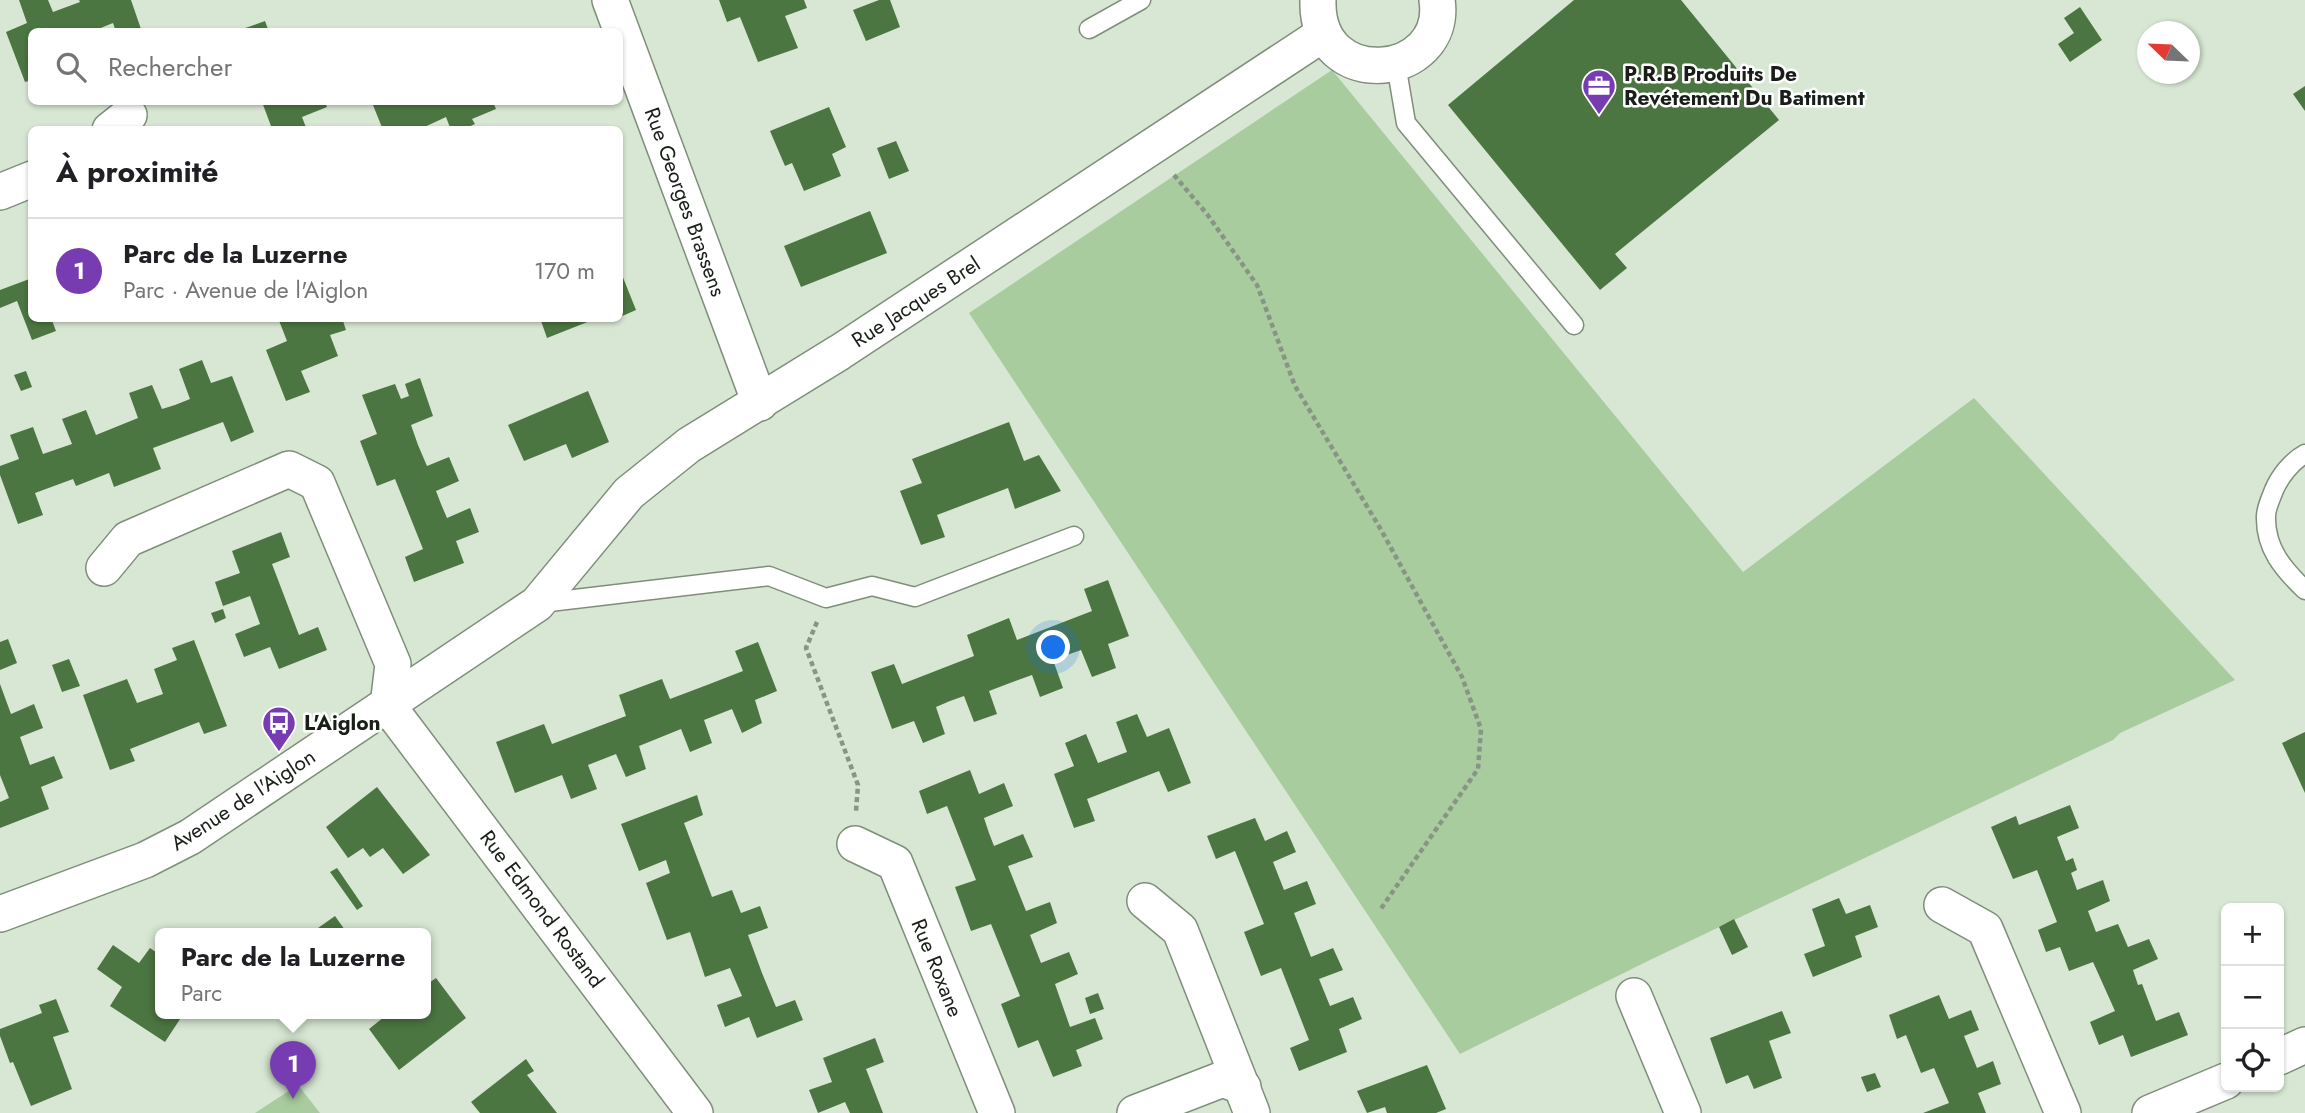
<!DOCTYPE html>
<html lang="fr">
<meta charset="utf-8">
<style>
:root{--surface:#fff;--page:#f2f2f2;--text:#202124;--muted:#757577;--line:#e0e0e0;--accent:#783cb2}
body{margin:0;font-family:Jost,sans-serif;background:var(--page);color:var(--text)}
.controls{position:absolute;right:21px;bottom:21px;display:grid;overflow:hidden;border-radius:10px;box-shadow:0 2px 5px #0004}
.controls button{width:63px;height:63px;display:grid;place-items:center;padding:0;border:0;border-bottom:2px solid var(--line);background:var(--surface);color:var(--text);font:35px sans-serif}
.compass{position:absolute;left:2137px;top:21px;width:63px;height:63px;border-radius:50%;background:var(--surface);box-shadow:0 2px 5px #0004;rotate:293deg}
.you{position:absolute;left:1054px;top:648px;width:24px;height:24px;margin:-18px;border:5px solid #fff;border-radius:50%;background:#1a73e8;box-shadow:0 0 0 10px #1a73e833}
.badge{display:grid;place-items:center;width:46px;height:46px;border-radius:50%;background:var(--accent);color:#fff;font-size:23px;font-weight:700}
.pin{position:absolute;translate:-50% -58px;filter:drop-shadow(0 2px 4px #0008)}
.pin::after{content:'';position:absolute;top:37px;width:24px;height:21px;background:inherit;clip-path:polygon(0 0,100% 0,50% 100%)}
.popup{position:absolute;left:155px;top:928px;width:276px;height:91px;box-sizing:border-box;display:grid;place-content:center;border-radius:10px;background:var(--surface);filter:drop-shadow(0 2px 5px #0005);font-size:23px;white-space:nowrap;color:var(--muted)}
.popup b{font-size:26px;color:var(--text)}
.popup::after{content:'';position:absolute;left:50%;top:100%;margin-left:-14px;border:14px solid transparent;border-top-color:var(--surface)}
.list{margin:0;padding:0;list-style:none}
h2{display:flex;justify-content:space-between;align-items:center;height:91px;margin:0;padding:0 28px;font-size:30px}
h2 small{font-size:23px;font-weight:400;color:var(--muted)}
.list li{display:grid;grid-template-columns:46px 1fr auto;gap:21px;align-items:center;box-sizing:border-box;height:105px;padding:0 28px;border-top:2px solid var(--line)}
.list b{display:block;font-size:26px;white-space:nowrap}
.list p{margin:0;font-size:23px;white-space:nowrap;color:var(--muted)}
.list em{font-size:23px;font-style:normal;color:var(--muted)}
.icon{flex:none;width:38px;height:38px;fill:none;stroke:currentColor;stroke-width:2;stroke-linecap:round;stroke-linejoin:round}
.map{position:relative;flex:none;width:2305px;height:1113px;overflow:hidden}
.search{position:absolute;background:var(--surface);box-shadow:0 2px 5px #0004;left:28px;top:28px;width:595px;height:77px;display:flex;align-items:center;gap:18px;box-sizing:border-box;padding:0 24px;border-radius:10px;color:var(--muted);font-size:26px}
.panel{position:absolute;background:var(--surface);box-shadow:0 2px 5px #0004;left:28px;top:126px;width:595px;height:196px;border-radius:10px}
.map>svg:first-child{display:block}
</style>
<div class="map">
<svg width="2305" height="1113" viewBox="0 0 2305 1113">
<rect width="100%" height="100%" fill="#d7e7d3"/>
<g fill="#a8cc9e">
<polygon points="1332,70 1743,572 1974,398 2235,680 2120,733 2113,740 1652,959 1460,1054 969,313"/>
<polygon points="298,1085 320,1113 255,1113"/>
</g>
<g fill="#4c7641">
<polygon points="19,0 48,0 53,12 80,2 79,0 131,0 142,32 116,32 113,23 91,32 32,32 32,80 25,82 6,32 27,23"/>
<polygon points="719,0 804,0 807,8 785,16 798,48 758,62 740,17 727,22"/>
<polygon points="879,0 890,0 900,27 866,41 853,10"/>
<polygon points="1574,0 1681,0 1779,120 1615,254 1627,268 1600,290 1448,105"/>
<polygon points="2080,7 2102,40 2070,62 2058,44 2074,33 2064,18"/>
<polygon points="265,21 269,32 237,32 237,31"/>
<polygon points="2305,86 2305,111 2293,94"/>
<polygon points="262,102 325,102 327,107 302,117 307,130 262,130 271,126"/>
<polygon points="382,102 493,102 496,109 472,119 475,124 462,130 451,130 446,117 418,130 383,130 373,105"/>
<polygon points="829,107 846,147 832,154 841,176 804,191 792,163 785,166 770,131"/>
<polygon points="896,141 909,171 889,179 877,148"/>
<polygon points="870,211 887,253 801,287 784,246"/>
<polygon points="620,270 636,310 620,317"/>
<polygon points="32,278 32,318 51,318 56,331 32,340 17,301 0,308 0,290"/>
<polygon points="278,318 342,318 346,330 330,335 338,356 301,371 310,392 286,401 266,350 287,341"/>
<polygon points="540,318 595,318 595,319 547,338"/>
<polygon points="202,360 211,383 232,376 254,432 231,442 223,422 153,448 161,469 114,487 109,473 76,486 73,479 35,493 43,515 18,524 0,475 0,466 19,459 10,435 33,427 43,454 72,444 62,419 86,410 96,435 138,418 129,393 152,385 162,409 175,405 190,399 179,369"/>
<polygon points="26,371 32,387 21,391 14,375"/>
<polygon points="420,378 433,416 411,425 418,445 427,466 449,457 459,481 436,491 441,504 447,518 470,508 479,532 456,541 464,563 414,582 405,557 423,549 395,479 377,486 360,441 377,434 362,395 395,384 401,399 409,396 405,384"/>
<polygon points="588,391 609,442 572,458 566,444 524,461 508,425"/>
<polygon points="1009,422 1024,461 1039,455 1061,491 1015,509 1008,488 937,515 945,537 921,545 900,491 922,483 912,459"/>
<polygon points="281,532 290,557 272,564 299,635 318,627 327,650 279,669 270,647 244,657 235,634 260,624 250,596 223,606 215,582 240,573 232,551"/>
<polygon points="1108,580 1129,636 1108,644 1116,668 1092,677 1081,650 1053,660 1063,688 1040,697 1032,675 1010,683 989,691 997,714 974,722 964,696 950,701 936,707 945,734 923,743 914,721 892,729 871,672 894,664 902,684 974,656 967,635 1009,618 1017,640 1092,611 1084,589"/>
<polygon points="223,609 226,618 215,623 211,613"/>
<polygon points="8,639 17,663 0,670 0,642"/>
<polygon points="194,640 227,726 204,734 199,722 130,749 135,761 110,770 83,695 127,679 137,703 163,694 154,669 177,660 172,648"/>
<polygon points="758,642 777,691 755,700 762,723 742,733 732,709 704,720 712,743 690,752 681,729 639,746 646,769 626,777 616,754 588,765 597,789 571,799 562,775 515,793 496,742 544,724 552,744 626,716 619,695 662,679 670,699 707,685 743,671 735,651"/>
<polygon points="69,659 80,686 62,692 52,665"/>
<polygon points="0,684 11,714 34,704 43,728 20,737 30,765 54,756 63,778 41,787 49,809 0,828 0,802 9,798 0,775"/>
<polygon points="1137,714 1147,737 1169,728 1191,783 1168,792 1159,771 1087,799 1095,821 1074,828 1054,774 1074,766 1065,743 1086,734 1098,763 1127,752 1116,722"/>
<polygon points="2305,732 2305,793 2282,743"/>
<polygon points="970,770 979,794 1004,783 1013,806 984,818 989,833 994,846 1023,834 1033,857 1008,866 1026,911 1050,902 1057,923 1030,935 1041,963 1069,952 1078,974 1055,984 1070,1027 1095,1018 1103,1039 1076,1050 1082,1066 1053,1077 1038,1040 1018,1048 1001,1004 1020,996 991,924 971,931 955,887 976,880 947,806 927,814 919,791"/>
<polygon points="377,787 430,855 403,874 383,848 370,857 363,848 348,858 326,827"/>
<polygon points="697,795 703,815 684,823 712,897 732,890 741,913 760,906 768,928 748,935 762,973 776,1007 795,1000 803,1020 757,1038 749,1017 725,1027 717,1005 742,996 730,968 705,977 690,932 667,940 646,883 670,873 666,860 639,871 621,824"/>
<polygon points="2070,805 2079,828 2057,837 2066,861 2073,858 2077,870 2071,873 2077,890 2103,880 2110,901 2088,911 2096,932 2118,924 2128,947 2149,939 2158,959 2133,970 2138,985 2142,984 2156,1021 2179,1012 2188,1035 2131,1057 2123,1035 2099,1045 2090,1022 2115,1011 2093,962 2069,971 2060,947 2046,952 2038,930 2057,922 2037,870 2013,879 1991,827 2016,816 2019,825"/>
<polygon points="1255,818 1265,841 1287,831 1296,852 1273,862 1284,890 1307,881 1316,904 1294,913 1311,957 1333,948 1343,970 1319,979 1330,1006 1353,997 1362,1019 1339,1029 1347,1052 1299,1071 1290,1048 1309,1040 1281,968 1261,976 1244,932 1264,924 1235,851 1216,859 1207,836"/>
<polygon points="337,868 363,906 357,910 330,872"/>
<polygon points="1839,898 1846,914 1870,905 1878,927 1855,936 1862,957 1813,977 1804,954 1825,946 1812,909"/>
<polygon points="335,916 347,933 311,933"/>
<polygon points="1734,919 1748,947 1732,955 1719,927"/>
<polygon points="113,945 139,963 150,948 160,955 160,1013 184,1013 165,1042 110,1006 122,987 97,969"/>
<polygon points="436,978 466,1018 399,1070 369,1029 389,1013 426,1013 426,985"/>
<polygon points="1098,993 1104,1009 1090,1014 1085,998"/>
<polygon points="1939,995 1949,1019 1971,1010 1979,1030 1964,1036 1977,1068 1993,1061 2001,1084 1978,1093 1986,1113 1923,1113 1949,1103 1934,1068 1921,1073 1906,1035 1897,1039 1889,1015"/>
<polygon points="56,999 69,1032 53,1037 72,1089 31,1106 13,1062 10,1063 0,1036 0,1029 42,1013 39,1005"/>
<polygon points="1782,1011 1791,1033 1769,1041 1782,1078 1754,1089 1748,1075 1726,1084 1710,1038"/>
<polygon points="875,1038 884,1062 866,1069 883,1113 850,1113 845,1102 818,1113 809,1090 832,1082 823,1058"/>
<polygon points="526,1059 534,1071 527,1075 557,1113 480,1113 471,1102"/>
<polygon points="1427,1065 1446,1109 1436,1113 1387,1113 1385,1107 1367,1113 1357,1091"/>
<polygon points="1875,1073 1881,1087 1867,1092 1861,1077"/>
</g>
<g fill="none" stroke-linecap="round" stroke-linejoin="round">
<g stroke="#7f8e7b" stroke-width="21">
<g id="lane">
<polyline points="1089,29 1141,0"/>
<polyline points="1396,64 1406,123 1574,325"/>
<path d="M 2305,454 C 2292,461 2280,476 2274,490 C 2271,498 2266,508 2266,516 C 2265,548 2283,569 2305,590"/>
<polyline points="541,603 769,576 826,598 872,586 915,597 1074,536"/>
</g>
</g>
<g stroke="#7f8e7b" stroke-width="38">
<g id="street">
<polyline points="610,0 760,403"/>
<path d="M 1318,0 C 1315,94 1449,80 1437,0"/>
<polyline points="110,130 129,115"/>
<polyline points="0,192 32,179"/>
<polyline points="104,568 128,539 289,469 317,483 393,664 388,706"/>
<polyline points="388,706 695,1113"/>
<polyline points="855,844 895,863 997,1113"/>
<polyline points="1145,901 1180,930 1252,1113"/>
<polyline points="1942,905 1985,929 2063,1113"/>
<polyline points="0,914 145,860 190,837 537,604 629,493 689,445 840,352 1323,34"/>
<polyline points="1634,996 1683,1113"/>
<polyline points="2279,1057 2305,1045"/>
<polyline points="1135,1113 1223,1079 1243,1087"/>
<polyline points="2150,1113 2226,1081"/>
</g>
</g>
<g stroke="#889485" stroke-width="4.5" stroke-dasharray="5 3.5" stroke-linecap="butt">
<polyline points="1174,175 1207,214 1257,285 1295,386 1380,528 1462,677 1481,729 1478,769 1380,910"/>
<polyline points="817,622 806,648 858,785 856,811"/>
</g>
<use href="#lane" stroke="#fff" stroke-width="18"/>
<use href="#street" stroke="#fff" stroke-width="35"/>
</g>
<defs>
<g id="office-pin" transform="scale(1.75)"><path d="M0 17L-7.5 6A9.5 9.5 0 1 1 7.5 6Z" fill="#783cb2" stroke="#fff"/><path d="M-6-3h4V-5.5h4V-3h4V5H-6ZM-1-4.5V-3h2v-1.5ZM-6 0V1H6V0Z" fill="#fff"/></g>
<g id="bus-pin" transform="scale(1.75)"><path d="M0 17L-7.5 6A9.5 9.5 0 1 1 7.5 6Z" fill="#783cb2" stroke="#fff"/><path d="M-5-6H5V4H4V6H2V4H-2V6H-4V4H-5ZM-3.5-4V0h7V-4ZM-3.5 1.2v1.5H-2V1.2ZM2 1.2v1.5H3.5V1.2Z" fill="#fff"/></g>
</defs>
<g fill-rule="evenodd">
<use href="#office-pin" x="1599" y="86"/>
<use href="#bus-pin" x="279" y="723"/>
</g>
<g text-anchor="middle" stroke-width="5" stroke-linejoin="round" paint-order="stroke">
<g font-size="21" font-weight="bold" fill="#191f18" stroke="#fff" text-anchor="start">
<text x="1624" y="81">P.R.B Produits De<tspan x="1624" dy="24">Revétement Du Batiment</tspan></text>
<text x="304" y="730">L'Aiglon</text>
</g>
<g font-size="21" fill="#191f18" stroke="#fff">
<text transform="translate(685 202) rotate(70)" y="7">Rue Georges Brassens</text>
<text transform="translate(916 302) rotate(-33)" y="7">Rue Jacques Brel</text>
<text transform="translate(243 800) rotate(-33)" y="7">Avenue de l'Aiglon</text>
<text transform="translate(542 909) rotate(53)" y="7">Rue Edmond Rostand</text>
<text transform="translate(937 968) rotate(68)" y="7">Rue Roxane</text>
</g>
</g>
</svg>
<div class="controls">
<button>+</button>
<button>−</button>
<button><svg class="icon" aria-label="locate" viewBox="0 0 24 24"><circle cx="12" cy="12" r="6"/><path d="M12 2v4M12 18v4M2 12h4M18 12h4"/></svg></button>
</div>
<svg class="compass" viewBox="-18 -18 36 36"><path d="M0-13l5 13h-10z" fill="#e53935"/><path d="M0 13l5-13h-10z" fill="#757577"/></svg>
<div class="you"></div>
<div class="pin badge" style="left:293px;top:1099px">1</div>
<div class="popup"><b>Parc de la Luzerne</b>Parc</div>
<div class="search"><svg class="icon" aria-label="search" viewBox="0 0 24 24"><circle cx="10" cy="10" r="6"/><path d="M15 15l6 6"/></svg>Rechercher</div>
<section class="panel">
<h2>À proximité<small></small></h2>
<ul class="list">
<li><span class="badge">1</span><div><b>Parc de la Luzerne</b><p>Parc · Avenue de l'Aiglon</p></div><em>170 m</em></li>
</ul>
</section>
</div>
